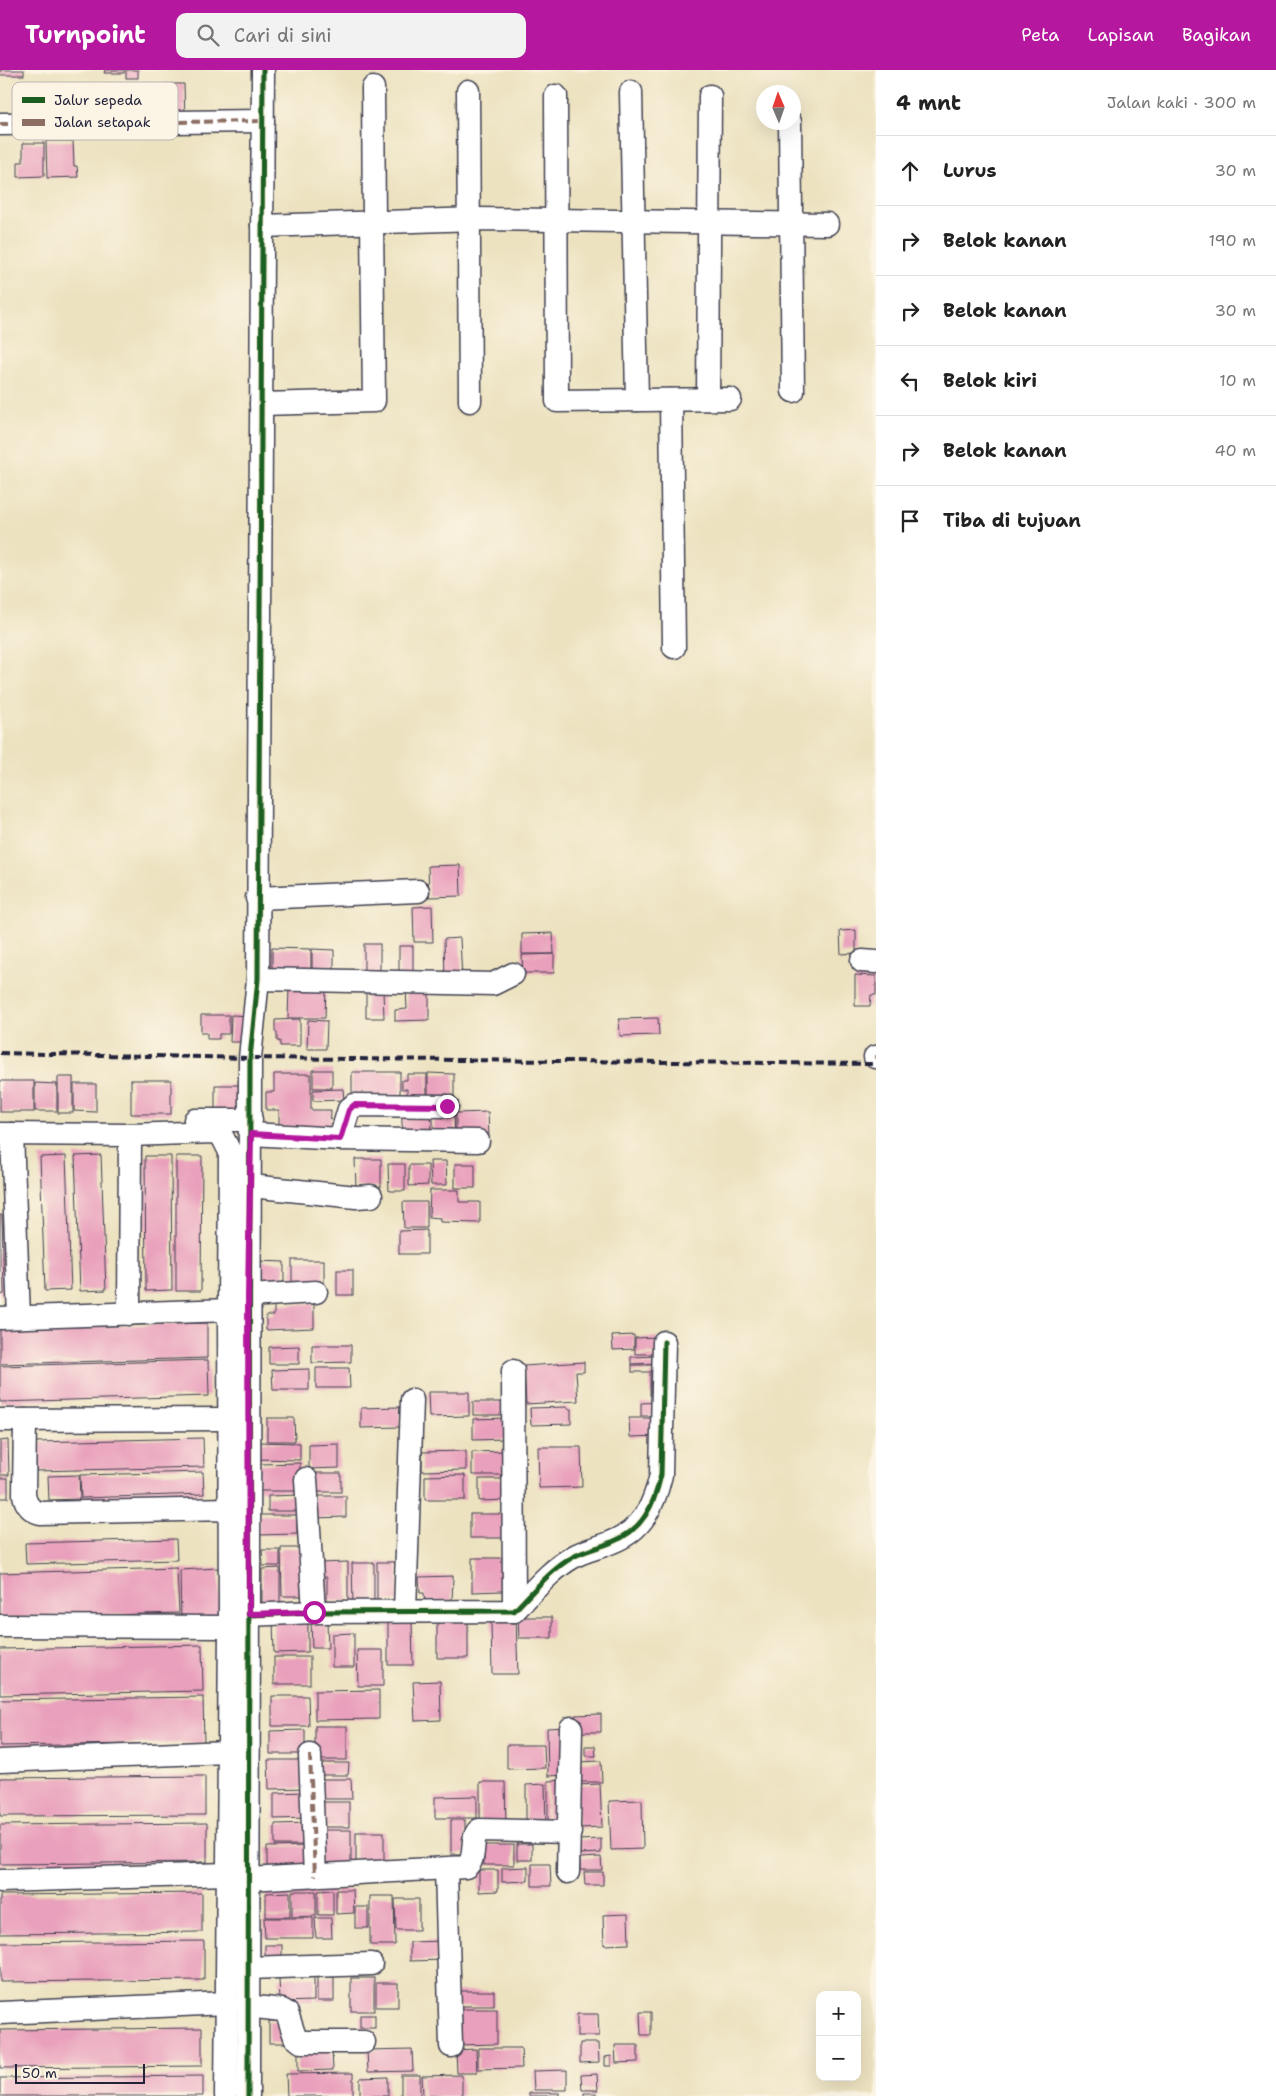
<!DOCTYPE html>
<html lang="id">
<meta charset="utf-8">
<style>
:root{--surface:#fff;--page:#f2f2f2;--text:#222;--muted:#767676;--line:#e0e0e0;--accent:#b5179e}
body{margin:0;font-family:"Shantell Sans",sans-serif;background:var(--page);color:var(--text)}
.controls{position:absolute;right:15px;bottom:15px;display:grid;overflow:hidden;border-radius:10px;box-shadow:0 5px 20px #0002}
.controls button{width:45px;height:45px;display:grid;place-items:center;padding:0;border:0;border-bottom:1px solid var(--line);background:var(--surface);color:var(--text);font:25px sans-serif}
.compass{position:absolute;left:756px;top:15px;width:45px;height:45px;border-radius:50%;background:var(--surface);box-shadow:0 5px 20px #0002;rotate:358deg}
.scale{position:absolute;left:15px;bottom:12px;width:130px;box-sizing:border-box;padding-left:5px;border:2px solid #22223b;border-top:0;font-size:14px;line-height:18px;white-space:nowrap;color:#22223b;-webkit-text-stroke:4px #fcf5e5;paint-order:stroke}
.stop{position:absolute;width:15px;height:15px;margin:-11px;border:4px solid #b5179e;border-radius:50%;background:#fff}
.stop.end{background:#b5179e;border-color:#fff;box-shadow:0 1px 5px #0008}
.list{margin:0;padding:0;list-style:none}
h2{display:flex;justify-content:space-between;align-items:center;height:65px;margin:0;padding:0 20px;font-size:21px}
h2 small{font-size:16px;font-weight:400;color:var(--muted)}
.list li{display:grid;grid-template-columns:32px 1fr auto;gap:15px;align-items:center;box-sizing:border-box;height:70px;padding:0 20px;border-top:1px solid var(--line)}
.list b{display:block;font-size:19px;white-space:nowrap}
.list em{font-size:16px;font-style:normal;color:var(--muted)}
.icon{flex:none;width:28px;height:28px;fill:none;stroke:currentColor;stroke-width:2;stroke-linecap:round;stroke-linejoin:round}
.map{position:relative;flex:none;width:876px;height:2026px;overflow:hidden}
header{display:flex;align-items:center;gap:30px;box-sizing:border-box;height:70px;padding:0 25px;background:var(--accent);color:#fff}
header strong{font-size:24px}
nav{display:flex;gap:28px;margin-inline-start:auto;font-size:18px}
.search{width:350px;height:45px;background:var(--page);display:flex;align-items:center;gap:12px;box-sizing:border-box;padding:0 18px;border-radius:10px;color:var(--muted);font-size:19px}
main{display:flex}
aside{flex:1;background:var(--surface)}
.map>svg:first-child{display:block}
</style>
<header>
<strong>Turnpoint</strong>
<div class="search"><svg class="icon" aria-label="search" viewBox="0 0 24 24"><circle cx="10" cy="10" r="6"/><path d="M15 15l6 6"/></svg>Cari di sini</div>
<nav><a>Peta</a><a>Lapisan</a><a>Bagikan</a></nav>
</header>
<main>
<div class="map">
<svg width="876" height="2026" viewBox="0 0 876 2026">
<rect width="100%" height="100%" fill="#fcf5e5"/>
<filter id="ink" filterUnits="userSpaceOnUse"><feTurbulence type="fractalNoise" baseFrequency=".02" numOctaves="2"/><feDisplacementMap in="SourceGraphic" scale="10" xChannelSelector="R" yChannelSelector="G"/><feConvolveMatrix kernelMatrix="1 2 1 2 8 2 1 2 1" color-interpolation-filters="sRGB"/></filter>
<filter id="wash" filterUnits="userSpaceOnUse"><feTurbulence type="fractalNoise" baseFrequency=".0096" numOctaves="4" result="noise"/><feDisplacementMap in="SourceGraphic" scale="20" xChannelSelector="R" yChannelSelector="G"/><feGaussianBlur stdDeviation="1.12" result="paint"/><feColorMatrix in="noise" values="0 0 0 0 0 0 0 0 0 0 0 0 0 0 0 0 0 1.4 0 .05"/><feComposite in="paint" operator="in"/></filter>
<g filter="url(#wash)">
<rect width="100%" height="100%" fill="#ece2c0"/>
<g id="blocks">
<g fill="#e9a0bc">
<rect x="0" y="0" width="24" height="5"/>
<polygon points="105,0 124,0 124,3 104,3"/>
<rect x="126" y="0" width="12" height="8"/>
<polygon points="163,14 184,14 185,50 163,51"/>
<polygon points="46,71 73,71 74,96 77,96 78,107 47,108"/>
<polygon points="23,73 44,73 44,106 18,107 18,92 23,92"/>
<polygon points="460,795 461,826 429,827 428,796"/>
<polygon points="432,836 433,872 414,872 413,837"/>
<polygon points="856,860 856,883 841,884 840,861"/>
<polygon points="553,863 554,884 522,884 522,864"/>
<polygon points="460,868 462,910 445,911 444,869"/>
<rect x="364" y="874" width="16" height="32"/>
<rect x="399" y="876" width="14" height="31"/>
<polygon points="272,878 311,879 311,905 272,905"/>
<polygon points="312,879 334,880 334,906 312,906"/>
<polygon points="554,884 554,903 523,903 522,885"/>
<polygon points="855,905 876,906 876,925 871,925 870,936 855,936"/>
<polygon points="289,916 326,916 325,948 288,948"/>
<polygon points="406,919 429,919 429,950 395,951 395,940 407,939"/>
<polygon points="366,920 383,920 384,948 366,948"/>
<polygon points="201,945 229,945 229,964 219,964 219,969 207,969 207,963 201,963"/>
<polygon points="231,945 251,946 249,972 230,972"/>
<polygon points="658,948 659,965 620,966 619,949"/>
<polygon points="300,949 300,976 280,976 280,971 277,971 277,962 275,962 275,950"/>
<polygon points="308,950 327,951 326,979 307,979"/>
<rect x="313" y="1000" width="19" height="18"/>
<polygon points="352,1002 400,1002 400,1033 352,1032"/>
<polygon points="428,1003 454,1004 454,1033 428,1033"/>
<polygon points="274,1004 311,1004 311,1040 331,1040 330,1062 279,1056 279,1040 266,1040 266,1022 274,1022"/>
<polygon points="407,1004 427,1004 427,1033 407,1025 407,1019 402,1019 402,1010 407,1010"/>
<rect x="58" y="1007" width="15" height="36"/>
<rect x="131" y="1010" width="40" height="34"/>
<rect x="0" y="1011" width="34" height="31"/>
<polygon points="35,1013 57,1014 57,1041 35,1041"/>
<polygon points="74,1014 96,1014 96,1042 74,1041"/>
<polygon points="215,1015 242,1015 243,1042 215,1042"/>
<polygon points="343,1019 344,1030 313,1031 313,1020"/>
<polygon points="401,1039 430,1039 431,1066 403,1066"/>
<polygon points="433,1041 454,1041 455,1070 433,1070"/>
<polygon points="488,1042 489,1069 456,1069 456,1043"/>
<polygon points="101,1085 106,1220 80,1221 75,1086"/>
<polygon points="66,1086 71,1220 45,1221 40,1087"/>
<polygon points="145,1086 171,1086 172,1220 146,1221"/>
<polygon points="176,1086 202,1086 201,1221 176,1221"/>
<polygon points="355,1089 381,1089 381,1117 356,1117"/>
<polygon points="430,1091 446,1091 447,1115 431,1115"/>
<polygon points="388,1094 405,1094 405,1121 389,1121"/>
<rect x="455" y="1094" width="20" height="24"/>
<polygon points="409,1095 428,1095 428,1115 409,1116"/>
<polygon points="430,1120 459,1120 459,1132 480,1132 480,1153 440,1152 440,1148 429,1147"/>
<polygon points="403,1132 427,1132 427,1158 404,1158"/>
<polygon points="0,1145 2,1145 4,1224 0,1225"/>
<polygon points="427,1160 427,1184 399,1184 399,1161"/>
<rect x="292" y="1190" width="32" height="28"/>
<polygon points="257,1191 284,1192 284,1221 257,1221"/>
<rect x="337" y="1200" width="16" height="25"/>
<polygon points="314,1234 314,1258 266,1260 266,1245 274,1245 274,1235"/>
<polygon points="207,1253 207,1288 0,1294 0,1259"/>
<polygon points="634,1265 634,1279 613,1280 612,1266"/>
<polygon points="657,1267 658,1284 635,1284 635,1268"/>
<polygon points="312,1275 351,1275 351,1292 312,1293"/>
<polygon points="299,1276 299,1294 269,1294 269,1277"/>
<polygon points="658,1286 658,1293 631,1294 631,1287"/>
<polygon points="208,1290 209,1326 0,1332 0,1296"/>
<polygon points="584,1292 584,1302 576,1302 578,1331 526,1334 524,1296"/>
<rect x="632" y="1295" width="24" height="7"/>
<polygon points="316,1298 349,1298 350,1318 316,1318"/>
<polygon points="309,1299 309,1320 273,1320 272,1300"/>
<rect x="650" y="1304" width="11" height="21"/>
<polygon points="428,1322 469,1322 469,1346 429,1347"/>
<rect x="473" y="1332" width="36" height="13"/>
<polygon points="661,1332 661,1346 641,1346 641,1333"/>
<polygon points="400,1337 400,1357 361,1358 361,1338"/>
<polygon points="568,1337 568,1339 571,1339 571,1354 531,1355 530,1338"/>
<polygon points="267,1348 294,1348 295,1371 267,1371"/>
<polygon points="506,1348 506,1369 473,1370 473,1349"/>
<polygon points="629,1348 661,1348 661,1366 630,1367"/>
<polygon points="203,1368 204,1397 36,1401 35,1372"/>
<polygon points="8,1370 9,1405 0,1405 0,1371"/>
<polygon points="257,1372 300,1373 300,1390 257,1389"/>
<polygon points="339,1374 339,1398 309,1399 309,1375"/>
<polygon points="538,1377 581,1377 582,1417 539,1418"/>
<polygon points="466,1381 466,1400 422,1401 422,1382"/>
<polygon points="508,1381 508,1405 472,1405 472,1382"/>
<polygon points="300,1393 300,1421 259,1421 259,1394"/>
<polygon points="203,1402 204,1424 81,1428 80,1405"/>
<rect x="310" y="1403" width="31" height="19"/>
<polygon points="79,1405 80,1429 49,1430 48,1406"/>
<polygon points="465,1405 465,1430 425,1430 425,1406"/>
<rect x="0" y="1408" width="8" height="20"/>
<polygon points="479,1409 509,1409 509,1430 479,1431"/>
<polygon points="301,1425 301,1441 268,1441 268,1426"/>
<polygon points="313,1426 346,1426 346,1447 313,1448"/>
<rect x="470" y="1444" width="34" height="24"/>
<polygon points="259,1445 297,1445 297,1464 259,1465"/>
<polygon points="176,1469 177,1490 26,1494 25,1473"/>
<polygon points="281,1478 303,1478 304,1526 282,1526"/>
<polygon points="262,1480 280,1480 280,1496 263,1496"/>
<polygon points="472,1488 503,1488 503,1521 472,1522"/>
<polygon points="348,1492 348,1531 327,1531 327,1507 319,1507 319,1493"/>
<rect x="377" y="1492" width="21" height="39"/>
<polygon points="352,1493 374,1493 374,1535 353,1535"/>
<polygon points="177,1498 179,1543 0,1548 0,1503"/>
<polygon points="219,1498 220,1551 181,1552 180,1500"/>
<polygon points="280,1498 280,1538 262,1538 262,1499"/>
<polygon points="453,1506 452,1531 425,1532 424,1523 420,1523 419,1507"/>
<polygon points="518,1547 552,1547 552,1568 519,1568"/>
<polygon points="516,1549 518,1604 492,1604 491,1550"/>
<polygon points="273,1550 308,1550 308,1582 274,1583"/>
<polygon points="311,1551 327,1551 328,1578 312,1578"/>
<polygon points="388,1551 412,1551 413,1595 388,1595"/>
<polygon points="468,1551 468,1588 437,1588 437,1552"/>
<polygon points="354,1563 354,1597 332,1597 332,1564"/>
<polygon points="202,1575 203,1621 0,1625 0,1579"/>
<polygon points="357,1580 383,1580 383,1616 358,1616"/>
<rect x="274" y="1587" width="36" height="27"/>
<polygon points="440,1611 441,1650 415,1651 413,1612"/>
<polygon points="379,1620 379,1649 315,1650 315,1621"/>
<polygon points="272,1626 308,1626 309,1656 272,1656"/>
<polygon points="203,1627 204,1673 0,1676 0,1630"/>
<polygon points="601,1644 601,1662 575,1662 575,1645"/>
<rect x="315" y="1656" width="32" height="34"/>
<polygon points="568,1657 568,1705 548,1706 547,1658"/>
<polygon points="305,1660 305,1684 270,1684 270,1661"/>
<polygon points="507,1675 544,1675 545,1698 507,1699"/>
<polygon points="585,1676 595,1676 596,1686 585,1686"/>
<polygon points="268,1690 306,1690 307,1718 269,1719"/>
<polygon points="601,1691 602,1712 578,1712 578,1692"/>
<polygon points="314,1693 349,1693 348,1705 314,1705"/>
<polygon points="205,1706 205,1745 0,1746 0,1708"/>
<polygon points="315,1709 351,1709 352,1729 316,1729"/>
<polygon points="568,1710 568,1754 548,1754 548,1711"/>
<polygon points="480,1712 505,1712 506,1754 480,1754"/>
<polygon points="545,1714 546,1757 526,1757 526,1715"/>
<polygon points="600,1714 602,1757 578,1758 576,1715"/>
<polygon points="307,1722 307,1748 274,1749 274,1723"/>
<polygon points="477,1726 477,1748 435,1748 435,1727"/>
<polygon points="642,1730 643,1779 611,1780 609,1731"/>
<rect x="319" y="1732" width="30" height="25"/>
<rect x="451" y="1750" width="14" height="34"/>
<polygon points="207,1753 207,1792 0,1794 0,1755"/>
<polygon points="309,1753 309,1775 275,1775 275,1754"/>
<polygon points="321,1760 351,1760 351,1797 321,1798"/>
<rect x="356" y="1762" width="28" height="35"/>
<polygon points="601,1769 601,1783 579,1784 578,1770"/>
<rect x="517" y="1774" width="15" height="16"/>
<rect x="484" y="1775" width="30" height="20"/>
<polygon points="309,1776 309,1800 267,1801 267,1777"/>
<polygon points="601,1787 602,1800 580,1800 580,1788"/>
<polygon points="532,1794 550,1794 551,1816 532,1816"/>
<polygon points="528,1797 528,1811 502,1812 502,1798"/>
<polygon points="479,1800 498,1800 498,1821 479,1822"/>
<polygon points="584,1802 603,1802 603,1815 585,1815"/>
<polygon points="333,1820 333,1845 318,1845 318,1821"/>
<polygon points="336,1820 353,1820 354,1843 336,1844"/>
<polygon points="292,1821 316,1821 316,1846 292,1847"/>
<polygon points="290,1822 290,1847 266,1847 266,1823"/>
<polygon points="202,1823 202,1862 0,1864 0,1825"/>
<polygon points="370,1826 394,1826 395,1875 370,1875"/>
<polygon points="395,1829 419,1829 419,1860 396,1860"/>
<rect x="355" y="1837" width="13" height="21"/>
<polygon points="628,1844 629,1874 604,1875 603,1845"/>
<polygon points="264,1848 313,1848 313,1868 265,1868"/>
<polygon points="315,1848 331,1848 332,1868 316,1868"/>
<polygon points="204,1871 204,1910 0,1912 0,1873"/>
<polygon points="444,1871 444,1890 410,1891 410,1872"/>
<rect x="265" y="1875" width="17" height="15"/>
<polygon points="314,1907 314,1931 280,1932 279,1908"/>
<rect x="317" y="1907" width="17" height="24"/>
<rect x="351" y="1908" width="23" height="33"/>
<rect x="376" y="1913" width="22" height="24"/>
<rect x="456" y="1921" width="38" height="15"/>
<polygon points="458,1939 497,1939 497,1974 458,1975"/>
<polygon points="640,1942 651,1942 651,1965 641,1965"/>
<polygon points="577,1944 598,1944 599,1966 577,1966"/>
<rect x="360" y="1945" width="15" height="13"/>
<rect x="269" y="1951" width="19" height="22"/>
<polygon points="202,1958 202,1996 0,1998 0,1960"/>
<polygon points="580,1973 598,1973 599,1992 580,1993"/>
<polygon points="615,1975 638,1975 638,1992 616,1993"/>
<polygon points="478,1978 521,1978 522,1998 478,1999"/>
<polygon points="412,1979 413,2001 368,2002 367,1980"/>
<polygon points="476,1979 477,2003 457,2003 456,1980"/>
<polygon points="298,1980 332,1980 333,2000 298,2001"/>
<polygon points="611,1986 611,1996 605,1996 605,1987"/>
<polygon points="567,2000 567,2020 534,2020 533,2001"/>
<polygon points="353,2003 353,2026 287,2026 286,2004"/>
<polygon points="597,2004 598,2020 582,2020 581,2005"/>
<rect x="401" y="2005" width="19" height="21"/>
<polygon points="462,2005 462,2026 423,2026 422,2006"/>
<polygon points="203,2006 203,2026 0,2026 0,2008"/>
<polygon points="388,2007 388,2026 360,2026 360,2008"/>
<rect x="529" y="2023" width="30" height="3"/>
<rect x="584" y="2023" width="12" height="3"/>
</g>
</g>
</g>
<g filter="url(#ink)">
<use href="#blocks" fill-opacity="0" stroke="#403f4f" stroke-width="1"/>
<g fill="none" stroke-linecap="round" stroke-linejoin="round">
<g stroke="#403f4f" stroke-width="25">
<g id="minor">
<polyline points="373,18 374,152"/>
<polyline points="468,21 470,331"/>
<polyline points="631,22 637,330"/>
<polyline points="556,26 557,331 730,329"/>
<polyline points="790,52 793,321"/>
<polyline points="0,54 263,51"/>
<polyline points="262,156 476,149 827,154"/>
<polyline points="708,329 710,26"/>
<polyline points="671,330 674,577"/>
<polyline points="261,334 374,331 372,152"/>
<polyline points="257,828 418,821"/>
<polyline points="862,891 876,892"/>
<polyline points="258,909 493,914 513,904"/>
<polyline points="875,987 876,987"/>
<polyline points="195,1050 251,1050"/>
<polyline points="0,1064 130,1065 214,1062 222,1066 230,1082 229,1240 230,1557 226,2026"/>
<polyline points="12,1064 19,1247"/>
<polyline points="251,1064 340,1069 478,1071"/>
<polyline points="340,1069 349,1039 354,1035 447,1036"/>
<polyline points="251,1116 356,1127 371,1126"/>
<polyline points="248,1226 316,1222"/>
<polyline points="129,1244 130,1065"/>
<polyline points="0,1248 229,1240"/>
<polyline points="513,1301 514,1541"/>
<polyline points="0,1350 229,1349"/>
<path d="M 25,1350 L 24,1425 C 26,1435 30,1440 40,1443 L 230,1439"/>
<polyline points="306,1409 314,1542"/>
<polyline points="405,1541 412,1330"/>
<path d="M 249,1545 L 314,1542 L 514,1541 C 532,1523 550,1500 573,1487 C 585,1480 599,1478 612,1472 C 643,1460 654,1435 661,1405 L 664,1272"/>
<polyline points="0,1556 230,1557"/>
<polyline points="310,1685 315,1806"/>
<polyline points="0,1691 228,1682"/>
<polyline points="446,1799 451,1976"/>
<polyline points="568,1802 571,1658"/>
<path d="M 248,1809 L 466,1797 C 478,1788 469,1769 479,1760 L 570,1762"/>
<polyline points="0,1811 227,1804"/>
<polyline points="248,1898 371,1894"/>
<polyline points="247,1936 282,1940 287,1943 295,1967 301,1972 364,1972"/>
<polyline points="0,1943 227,1933"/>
<polyline points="248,2026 250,988 258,909 263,0"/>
</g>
</g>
<use href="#minor" stroke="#fff" stroke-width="22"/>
<polyline stroke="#22223b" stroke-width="4" stroke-dasharray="8 4" stroke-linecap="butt" points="0,983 250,988 876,994"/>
<g stroke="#8d6e63" stroke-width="4" stroke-dasharray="8 4" stroke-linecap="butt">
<polyline points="0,54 263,51"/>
<polyline points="875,987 876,987"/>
<polyline points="310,1685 315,1806"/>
</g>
<g stroke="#fcf5e5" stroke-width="8">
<g id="cycleway">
<path d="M 249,1545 L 314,1542 L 514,1541 C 532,1523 550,1500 573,1487 C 585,1480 599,1478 612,1472 C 643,1460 654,1435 661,1405 L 664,1272"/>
<polyline points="248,2026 250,988 258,909 263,0"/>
</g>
</g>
<use href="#cycleway" stroke="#1b5e20" stroke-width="5"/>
</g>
</g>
<g fill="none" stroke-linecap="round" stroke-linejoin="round" filter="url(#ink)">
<polyline stroke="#b5179e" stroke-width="6" points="314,1542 249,1544 248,1226 251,1064 340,1069 349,1040 354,1035 447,1036"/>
</g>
<rect x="12" y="12" width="166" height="58" rx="8" fill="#fcf5e5" stroke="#bbb6b2" stroke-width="1"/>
<rect x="22" y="27" width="23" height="6" fill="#1b5e20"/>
<rect x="22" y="49" width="23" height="7" fill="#8d6e63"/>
<g font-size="14" fill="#22223b">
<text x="54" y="35">Jalur sepeda</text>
<text x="54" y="57">Jalan setapak</text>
</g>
</svg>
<div class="controls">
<button>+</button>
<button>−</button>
</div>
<svg class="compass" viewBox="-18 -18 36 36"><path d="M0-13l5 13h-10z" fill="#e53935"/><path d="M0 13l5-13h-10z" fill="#767676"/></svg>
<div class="scale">50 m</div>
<div class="stop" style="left:314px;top:1542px"></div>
<div class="stop end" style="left:447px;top:1036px"></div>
</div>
<aside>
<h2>4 mnt<small>Jalan kaki · 300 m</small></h2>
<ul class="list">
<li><svg class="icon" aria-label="ahead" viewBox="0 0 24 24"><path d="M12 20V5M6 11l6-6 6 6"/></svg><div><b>Lurus</b></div><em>30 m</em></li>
<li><svg class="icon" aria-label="right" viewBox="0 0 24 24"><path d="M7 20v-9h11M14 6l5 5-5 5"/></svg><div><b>Belok kanan</b></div><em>190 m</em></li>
<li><svg class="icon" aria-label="right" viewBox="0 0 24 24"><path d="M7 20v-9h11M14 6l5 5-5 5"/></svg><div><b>Belok kanan</b></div><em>30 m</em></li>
<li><svg class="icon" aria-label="left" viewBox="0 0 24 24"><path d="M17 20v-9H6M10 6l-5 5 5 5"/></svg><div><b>Belok kiri</b></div><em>10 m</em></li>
<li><svg class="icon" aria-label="right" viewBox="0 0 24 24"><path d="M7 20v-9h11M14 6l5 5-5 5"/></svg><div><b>Belok kanan</b></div><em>40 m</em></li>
<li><svg class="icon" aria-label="arrive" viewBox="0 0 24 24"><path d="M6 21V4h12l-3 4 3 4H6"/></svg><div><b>Tiba di tujuan</b></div></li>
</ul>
</aside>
</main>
